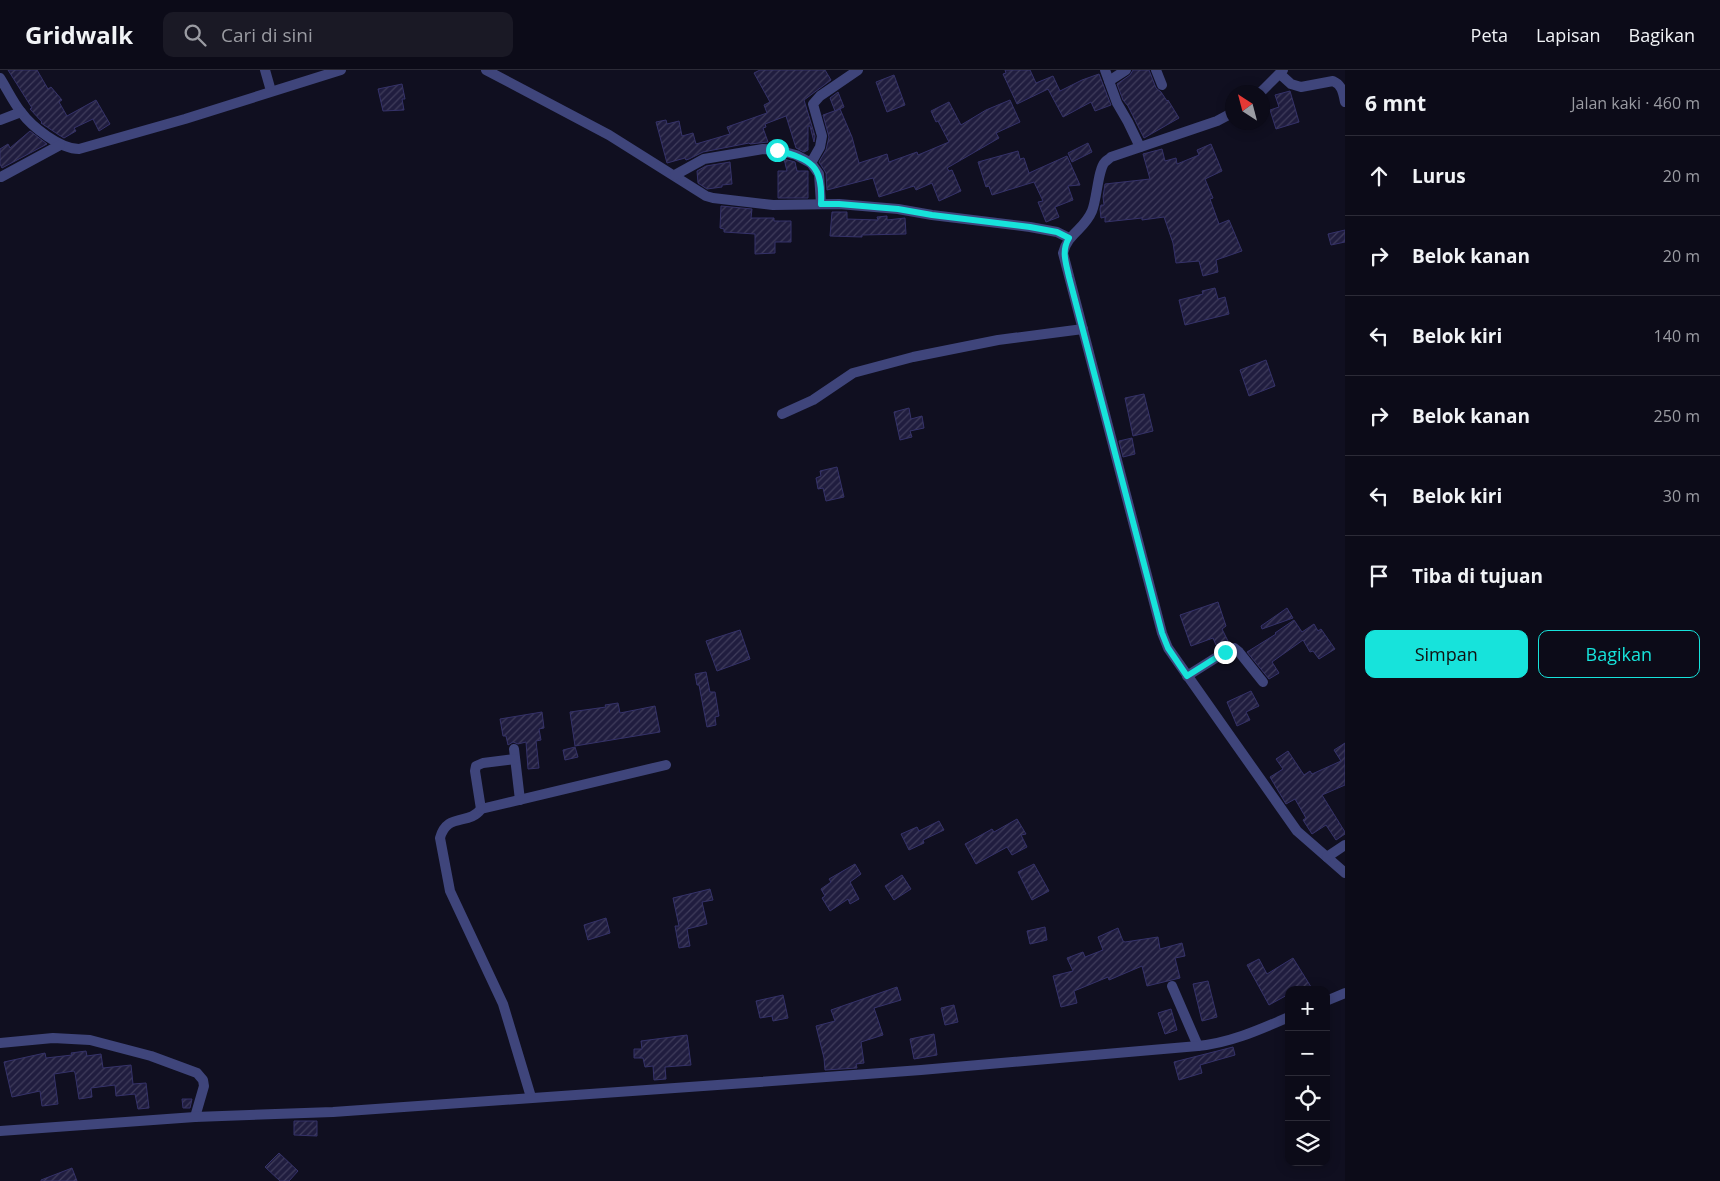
<!DOCTYPE html>
<html lang="id">
<meta charset="utf-8">
<style>
:root{--surface:#0c0b18;--page:#1a1925;--text:#f1f3f6;--muted:#9a9ba2;--line:#2c2b37;--accent:#17e3db}
body{margin:0;font-family:"Open Sans",sans-serif;background:var(--page);color:var(--text)}
.controls{position:absolute;right:15px;bottom:15px;display:grid;overflow:hidden;border-radius:10px;box-shadow:0 2px 12px #0003}
.controls button{width:45px;height:45px;display:grid;place-items:center;padding:0;border:0;border-bottom:1px solid var(--line);background:var(--surface);color:var(--text);font:25px sans-serif}
.compass{position:absolute;left:1225px;top:15px;width:45px;height:45px;border-radius:50%;background:var(--surface);box-shadow:0 2px 12px #0003;rotate:324deg}
.stop{position:absolute;width:15px;height:15px;margin:-11px;border:4px solid #17e3db;border-radius:50%;background:#fff}
.stop.end{background:#17e3db;border-color:#fff;box-shadow:0 1px 5px #0008}
.list{margin:0;padding:0;list-style:none}
h2{display:flex;justify-content:space-between;align-items:center;height:65px;margin:0;padding:0 20px;font-size:21px}
h2 small{font-size:16px;font-weight:400;color:var(--muted)}
.list li{display:grid;grid-template-columns:32px 1fr auto;gap:15px;align-items:center;box-sizing:border-box;height:80px;padding:0 20px;border-top:1px solid var(--line)}
.list b{display:block;font-size:19px;white-space:nowrap}
.list em{font-size:16px;font-style:normal;color:var(--muted)}
.actions{display:flex;gap:10px;padding:15px 20px}
.actions a{flex:1;padding:11px 0;border:1px solid var(--accent);border-radius:10px;text-align:center;font-size:18px;color:var(--accent)}
.actions .main{background:var(--accent);color:#111}
.icon{flex:none;width:28px;height:28px;fill:none;stroke:currentColor;stroke-width:2;stroke-linecap:round;stroke-linejoin:round}
.map{position:relative;flex:none;width:1345px;height:1111px;overflow:hidden}
header{display:flex;align-items:center;gap:30px;box-sizing:border-box;height:70px;padding:0 25px;background:var(--surface);border-bottom:1px solid var(--line)}
header strong{font-size:24px}
nav{display:flex;gap:28px;margin-inline-start:auto;font-size:18px}
.search{width:350px;height:45px;background:var(--page);display:flex;align-items:center;gap:12px;box-sizing:border-box;padding:0 18px;border-radius:10px;color:var(--muted);font-size:19px}
main{display:flex}
aside{flex:1;background:var(--surface)}
.map>svg:first-child{display:block}
</style>
<header>
<strong>Gridwalk</strong>
<div class="search"><svg class="icon" aria-label="search" viewBox="0 0 24 24"><circle cx="10" cy="10" r="6"/><path d="M15 15l6 6"/></svg>Cari di sini</div>
<nav><a>Peta</a><a>Lapisan</a><a>Bagikan</a></nav>
</header>
<main>
<div class="map">
<svg width="1345" height="1111" viewBox="0 0 1345 1111">
<defs>
<pattern id="building-hatch" width="6" height="6" patternUnits="userSpaceOnUse" patternTransform="scale(1.25)"><rect width="6" height="6" fill="#201d3f"/><path d="M-1 1l2-2M0 6l6-6M5 7l2-2" fill="none" stroke="#403d5c"/></pattern>
</defs>
<rect width="100%" height="100%" fill="#100f20"/>
<g fill="url(#building-hatch)" stroke="#353269">
<polygon points="8,0 37,0 48,19 51,17 62,30 59,32 67,46 96,30 110,54 99,61 93,49 74,58 76,61 64,68 59,65 41,53 42,52 30,39 32,38"/>
<polygon points="760,0 825,0 831,10 804,30 815,66 814,72 810,56 808,56 808,80 804,82 796,78 786,46 765,54 766,57 763,58 768,72 750,74 749,73 703,82 689,89 686,90 685,88 667,93 656,52 666,50 667,54 679,51 682,66 693,63 696,74 730,64 727,57 767,43 764,35 770,32 754,3"/>
<polygon points="1005,0 1030,0 1036,13 1053,6 1060,21 1082,10 1099,4 1111,35 1095,41 1091,32 1063,47 1048,19 1017,34 1003,4 1006,3"/>
<polygon points="1133,0 1149,0 1156,18 1161,22 1167,31 1168,30 1179,48 1144,68 1128,36 1123,30 1117,14 1130,5"/>
<polygon points="894,5 905,35 887,42 876,12"/>
<polygon points="402,14 405,29 402,29 404,40 383,41 378,19"/>
<polygon points="1290,21 1299,52 1276,59 1270,40 1279,37 1275,25"/>
<polygon points="838,22 844,37 835,41 830,28"/>
<polygon points="1010,30 1020,52 996,63 999,68 947,98 949,101 952,100 961,121 939,131 932,113 916,120 914,116 879,127 873,108 827,120 826,103 819,92 826,80 829,67 823,45 840,39 852,67 859,93 887,84 889,92 917,82 918,85 949,72 938,51 936,52 931,41 949,32 961,55 986,40"/>
<polygon points="30,61 47,74 2,98 0,94 0,79 8,74 10,78"/>
<polygon points="1088,73 1092,82 1072,92 1068,83"/>
<polygon points="1211,74 1222,101 1205,109 1213,128 1210,129 1219,154 1229,150 1242,181 1216,190 1218,202 1203,206 1199,191 1176,193 1173,173 1164,147 1142,150 1142,148 1105,152 1105,147 1101,148 1100,139 1101,135 1104,135 1103,127 1105,114 1150,109 1143,84 1162,79 1165,91 1176,88 1177,94 1199,85 1197,80"/>
<polygon points="1018,81 1020,89 1024,88 1029,103 1067,86 1080,115 1068,116 1073,130 1055,137 1059,147 1046,152 1038,132 1043,131 1034,112 992,125 989,116 986,117 978,92"/>
<polygon points="784,89 795,92 797,101 808,101 808,128 778,128 778,101 787,101"/>
<polygon points="730,92 732,114 722,115 722,117 707,119 698,113 697,101 706,96"/>
<polygon points="721,136 752,139 751,148 774,148 774,151 791,151 791,172 775,172 775,183 755,184 755,164 724,162 724,159 720,158"/>
<polygon points="832,142 847,142 847,149 878,150 877,147 887,146 887,150 905,148 906,164 862,165 862,167 830,166"/>
<polygon points="1345,160 1345,172 1331,175 1328,164"/>
<polygon points="1215,218 1218,229 1225,227 1229,244 1185,255 1179,230 1203,224 1202,221"/>
<polygon points="1266,290 1275,316 1249,326 1240,300"/>
<polygon points="1144,324 1153,361 1133,366 1125,328"/>
<polygon points="909,338 911,349 922,346 924,358 910,361 912,367 900,370 894,342"/>
<polygon points="1132,368 1135,384 1123,387 1119,371"/>
<polygon points="837,397 844,427 826,431 823,418 818,419 816,408 821,406 820,401"/>
<polygon points="1218,532 1226,556 1222,559 1228,571 1216,575 1213,568 1191,576 1180,545"/>
<polygon points="1287,538 1293,548 1262,559 1261,556"/>
<polygon points="1294,550 1302,562 1314,554 1318,561 1321,559 1335,579 1319,589 1313,581 1310,582 1303,570 1272,592 1279,603 1269,609 1247,582 1276,564 1275,563"/>
<polygon points="740,560 750,589 717,601 706,571"/>
<polygon points="706,602 710,622 715,622 719,646 715,647 716,655 707,657 699,615 697,615 695,604"/>
<polygon points="1251,621 1259,636 1246,642 1250,650 1237,656 1227,632"/>
<polygon points="618,633 620,643 655,636 660,662 575,676 570,642 606,637 605,635"/>
<polygon points="542,642 544,658 539,659 541,670 536,671 539,698 528,699 526,672 518,674 513,672 508,675 506,666 503,666 500,649"/>
<polygon points="1345,673 1345,715 1322,725 1345,762 1345,764 1336,770 1326,755 1312,764 1303,750 1306,748 1295,729 1286,734 1270,707 1283,699 1276,689 1288,681 1304,705 1310,701 1312,704 1341,691 1334,680"/>
<polygon points="575,677 578,687 565,690 563,680"/>
<polygon points="1017,749 1026,764 1021,765 1027,777 1012,785 1007,777 976,794 965,774 992,759 994,762"/>
<polygon points="939,751 944,760 923,770 924,773 909,780 901,764 917,757 919,761"/>
<polygon points="855,794 861,804 850,812 859,829 850,834 848,829 830,841 822,828 825,826 821,819 831,812 829,809"/>
<polygon points="1034,794 1049,821 1032,830 1018,802"/>
<polygon points="902,805 911,819 894,830 885,816"/>
<polygon points="710,819 713,830 702,832 707,854 687,859 690,876 679,878 675,856 679,856 673,828"/>
<polygon points="606,848 610,863 588,870 584,855"/>
<polygon points="1045,857 1047,870 1030,874 1027,861"/>
<polygon points="1118,858 1123,871 1125,872 1158,867 1160,879 1182,873 1185,886 1175,888 1180,908 1147,916 1142,896 1109,910 1108,907 1074,921 1077,933 1061,937 1053,906 1073,901 1067,888 1083,882 1085,887 1103,880 1098,867"/>
<polygon points="1293,888 1313,920 1289,920 1289,924 1269,935 1247,895 1259,889 1267,904"/>
<polygon points="1208,911 1217,947 1202,951 1193,914"/>
<polygon points="897,917 901,930 874,938 883,965 861,972 864,993 856,994 857,998 825,1000 824,988 816,956 835,951 831,940"/>
<polygon points="783,925 788,948 773,951 772,946 760,948 756,931"/>
<polygon points="954,935 958,952 945,955 941,938"/>
<polygon points="1171,939 1177,960 1165,964 1158,943"/>
<polygon points="934,964 937,985 914,989 910,969"/>
<polygon points="687,965 691,995 665,997 666,1009 654,1010 653,996 645,997 643,988 634,988 634,979 642,979 641,971"/>
<polygon points="1233,977 1235,985 1200,995 1202,1003 1179,1010 1174,992"/>
<polygon points="86,981 87,986 101,984 103,998 131,995 133,1014 146,1013 149,1038 138,1039 135,1024 116,1026 115,1015 91,1018 92,1027 79,1029 75,1003 74,1001 54,1004 58,1034 42,1036 40,1021 12,1027 4,992 45,983 46,988 72,985 71,983"/>
<polygon points="182,1029 192,1029 190,1038 183,1038"/>
<polygon points="294,1051 317,1051 317,1066 294,1065"/>
<polygon points="279,1083 298,1101 289,1111 280,1111 265,1097"/>
<polygon points="72,1098 77,1111 41,1111 41,1110"/>
</g>
<g fill="none" stroke-linecap="round" stroke-linejoin="round">
<g stroke="#3f457b" stroke-width="10">
<polyline points="265,0 271,21"/>
<polyline points="486,0 609,65 706,126 713,128 773,135 839,134 898,139 932,145 1030,157 1057,162 1069,168"/>
<polyline points="1105,0 1117,33 1128,52 1140,77"/>
<polyline points="1156,0 1162,15"/>
<path d="M 1280,4 L 1291,14 L 1301,17 L 1333,11 C 1342,15 1343,22 1345,32"/>
<path d="M 0,8 C 7,19 13,32 21,42 C 32,57 60,79 79,79 L 185,49 L 341,0"/>
<polyline points="1109,11 1126,0"/>
<polyline points="1261,22 1283,0"/>
<path d="M 1232,43 L 1217,51 L 1111,87 C 1109,89 1107,90 1105,92 C 1098,99 1097,129 1092,141 C 1084,160 1068,163 1063,183 L 1162,563 L 1168,578 L 1297,761 L 1345,803"/>
<polyline points="0,50 21,42"/>
<polyline points="811,93 820,77 822,66 813,34 820,26 858,0"/>
<polyline points="675,105 704,89 763,79 777,80 796,85 811,93 819,104 821,134"/>
<polyline points="1,107 60,75"/>
<polyline points="782,344 813,330 853,303 913,287 998,270 1083,259"/>
<polyline points="1187,606 1225,582 1234,578 1239,582 1263,612"/>
<polyline points="514,679 520,730"/>
<path d="M 515,689 L 483,693 L 476,696 L 475,701 L 481,739 C 469,756 447,742 440,768 L 450,821 L 503,934 L 531,1027"/>
<polyline points="481,739 666,695"/>
<polyline points="1327,787 1345,775"/>
<polyline points="1172,916 1198,976"/>
<polyline points="0,973 53,968 90,970 151,986 197,1003 203,1010 204,1016 195,1047"/>
</g>
<g stroke="#3f457b" stroke-width="10">
<polyline points="1326,931 1345,923"/>
<path d="M 0,1061 L 195,1047 L 333,1042 L 760,1012 L 921,1000 L 1198,976 C 1230,973 1259,960 1289,947"/>
</g>
</g>
<g fill="none" stroke-linecap="round" stroke-linejoin="round">
<path stroke="#17e3db" stroke-width="6" d="M 777,80 C 812,90 823,95 821,134 L 839,134 L 898,139 L 932,145 L 1030,157 L 1057,162 L 1069,168 C 1061,181 1066,193 1069,207 L 1162,563 L 1168,578 L 1187,606 L 1225,582"/>
</g>
</svg>
<div class="controls">
<button>+</button>
<button>−</button>
<button><svg class="icon" aria-label="locate" viewBox="0 0 24 24"><circle cx="12" cy="12" r="6"/><path d="M12 2v4M12 18v4M2 12h4M18 12h4"/></svg></button>
<button><svg class="icon" aria-label="layers" viewBox="0 0 24 24"><path d="M12 4l9 5-9 5-9-5zM3 14l9 5 9-5"/></svg></button>
</div>
<svg class="compass" viewBox="-18 -18 36 36"><path d="M0-13l5 13h-10z" fill="#e53935"/><path d="M0 13l5-13h-10z" fill="#9a9ba2"/></svg>
<div class="stop" style="left:777px;top:80px"></div>
<div class="stop end" style="left:1225px;top:582px"></div>
</div>
<aside>
<h2>6 mnt<small>Jalan kaki · 460 m</small></h2>
<ul class="list">
<li><svg class="icon" aria-label="ahead" viewBox="0 0 24 24"><path d="M12 20V5M6 11l6-6 6 6"/></svg><div><b>Lurus</b></div><em>20 m</em></li>
<li><svg class="icon" aria-label="right" viewBox="0 0 24 24"><path d="M7 20v-9h11M14 6l5 5-5 5"/></svg><div><b>Belok kanan</b></div><em>20 m</em></li>
<li><svg class="icon" aria-label="left" viewBox="0 0 24 24"><path d="M17 20v-9H6M10 6l-5 5 5 5"/></svg><div><b>Belok kiri</b></div><em>140 m</em></li>
<li><svg class="icon" aria-label="right" viewBox="0 0 24 24"><path d="M7 20v-9h11M14 6l5 5-5 5"/></svg><div><b>Belok kanan</b></div><em>250 m</em></li>
<li><svg class="icon" aria-label="left" viewBox="0 0 24 24"><path d="M17 20v-9H6M10 6l-5 5 5 5"/></svg><div><b>Belok kiri</b></div><em>30 m</em></li>
<li><svg class="icon" aria-label="arrive" viewBox="0 0 24 24"><path d="M6 21V4h12l-3 4 3 4H6"/></svg><div><b>Tiba di tujuan</b></div></li>
</ul>
<div class="actions"><a class="main">Simpan</a><a>Bagikan</a></div>
</aside>
</main>
